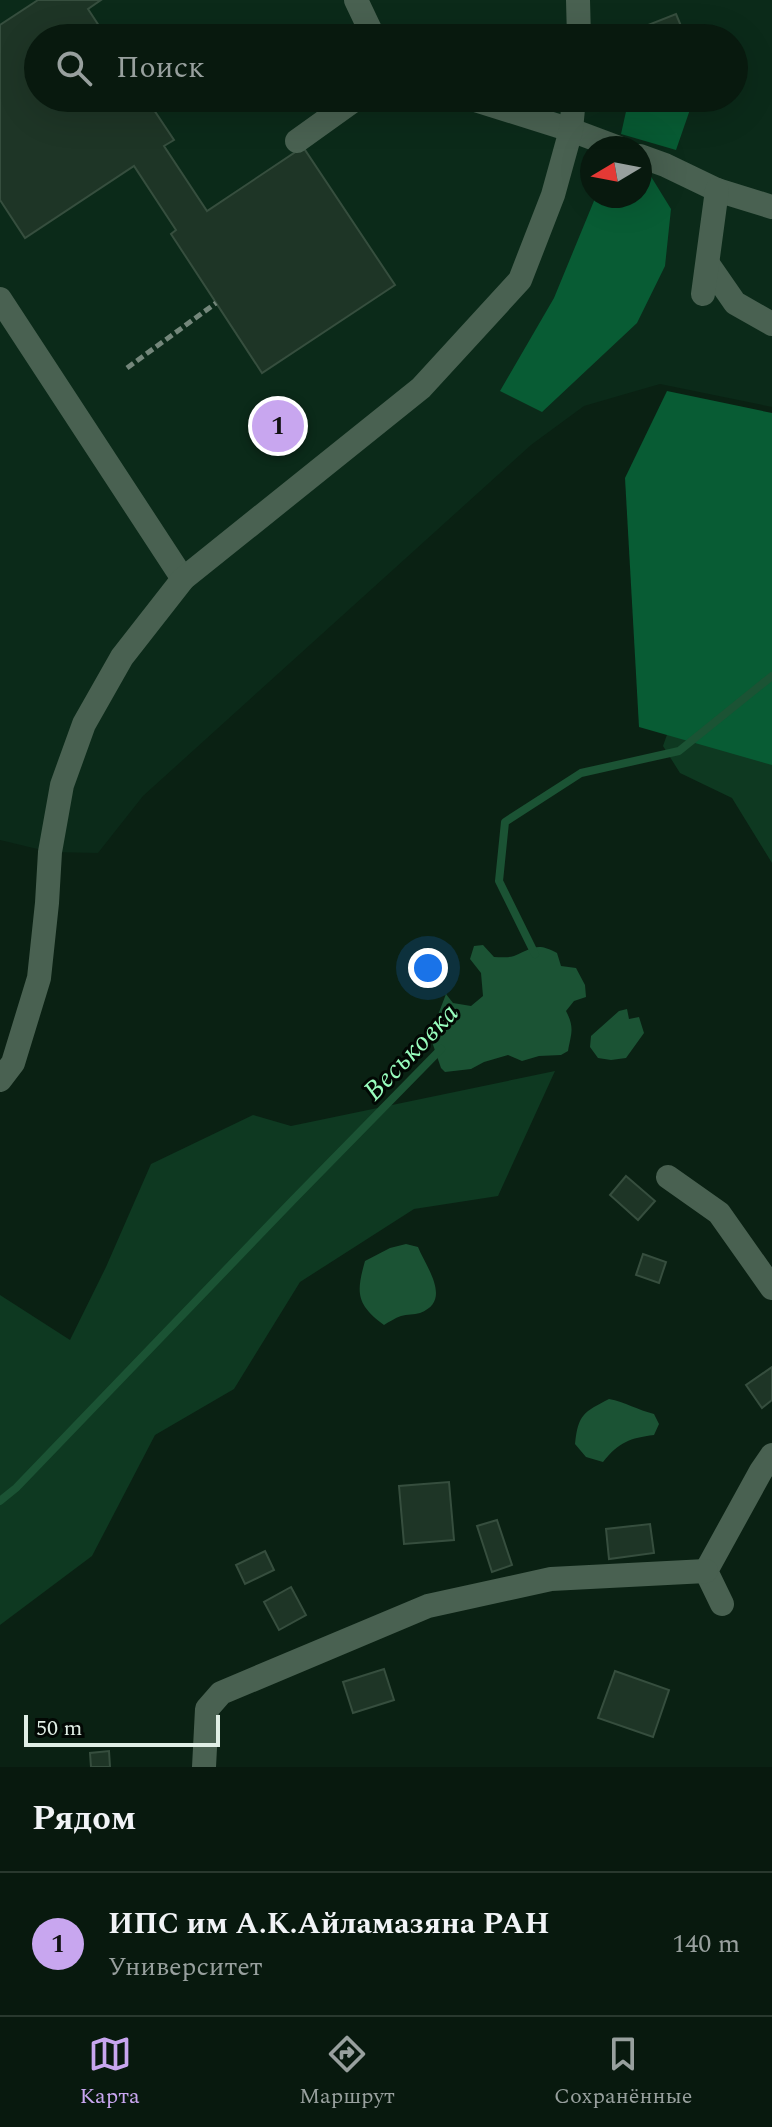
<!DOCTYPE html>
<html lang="ru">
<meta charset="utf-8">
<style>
:root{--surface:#08190e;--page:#16261c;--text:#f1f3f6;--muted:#98a09e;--line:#29382e;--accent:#c8a6ef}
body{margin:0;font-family:Spectral,serif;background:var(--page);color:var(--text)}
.compass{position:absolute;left:580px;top:136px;width:72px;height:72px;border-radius:50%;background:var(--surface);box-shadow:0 8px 32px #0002;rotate:260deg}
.scale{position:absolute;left:24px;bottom:20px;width:196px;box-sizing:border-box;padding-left:8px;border:4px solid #e0eee5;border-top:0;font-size:22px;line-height:28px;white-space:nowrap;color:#e0eee5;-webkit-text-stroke:6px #020804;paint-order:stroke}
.you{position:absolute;left:428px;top:968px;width:28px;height:28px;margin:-20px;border:6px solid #fff;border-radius:50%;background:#1a73e8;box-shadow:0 0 0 12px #1a73e833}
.badge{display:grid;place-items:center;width:52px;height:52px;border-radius:50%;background:var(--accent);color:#111;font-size:26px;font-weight:700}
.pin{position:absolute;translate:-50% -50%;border:4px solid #fff;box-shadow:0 2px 8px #0006}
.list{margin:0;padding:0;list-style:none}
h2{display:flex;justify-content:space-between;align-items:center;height:104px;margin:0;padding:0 32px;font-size:34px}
h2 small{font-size:26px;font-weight:400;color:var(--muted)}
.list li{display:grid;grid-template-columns:52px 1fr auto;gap:24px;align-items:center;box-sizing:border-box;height:144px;padding:0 32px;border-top:2px solid var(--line)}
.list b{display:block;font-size:30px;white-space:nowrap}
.list p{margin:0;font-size:26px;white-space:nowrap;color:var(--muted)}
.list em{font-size:26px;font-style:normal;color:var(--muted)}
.icon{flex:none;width:44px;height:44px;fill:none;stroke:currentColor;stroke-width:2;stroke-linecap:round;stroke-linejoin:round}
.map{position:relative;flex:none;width:772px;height:1767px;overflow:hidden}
.search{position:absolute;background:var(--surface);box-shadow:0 8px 32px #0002;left:24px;right:24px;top:24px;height:88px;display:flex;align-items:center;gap:20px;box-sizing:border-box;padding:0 28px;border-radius:44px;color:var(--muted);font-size:30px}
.sheet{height:248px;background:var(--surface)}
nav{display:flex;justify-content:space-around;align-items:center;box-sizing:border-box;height:112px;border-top:2px solid var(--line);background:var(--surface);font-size:22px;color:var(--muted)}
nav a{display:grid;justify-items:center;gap:4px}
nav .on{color:var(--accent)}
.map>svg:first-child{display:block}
</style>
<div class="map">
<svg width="772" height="1767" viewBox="0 0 772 1767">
<rect width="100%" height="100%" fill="#0a2113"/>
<path fill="#0b2a19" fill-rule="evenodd" d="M 0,0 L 772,0 L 772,407 L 660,384 L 584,406 L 531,445 L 143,796 L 98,853 L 50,852 L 0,840 ZM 38,38 L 734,38 L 734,98 L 38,98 ZM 592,148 L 640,148 L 640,196 L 592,196 Z"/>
<g fill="#0e3921">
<polygon points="772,633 772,863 732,798 680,773 663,746 676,709"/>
<polygon points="555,1071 498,1196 414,1209 300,1282 234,1389 155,1435 92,1556 0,1625 0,1295 70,1340 106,1267 151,1164 253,1115 291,1126"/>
</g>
<g fill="#085c34">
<polygon points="629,98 694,98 676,150 621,134"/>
<polygon points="647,170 671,209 665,266 637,323 542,412 500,391 554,298 596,196 640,196 640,172"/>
<polygon points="667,391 772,413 772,765 639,727 625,478"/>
</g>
<g fill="#1b5334">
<path d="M 483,945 L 494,957 C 500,957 508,958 514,956 C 533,948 537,942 557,953 L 561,966 L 576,968 L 585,985 L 586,997 L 574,1001 L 566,1011 C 575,1028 571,1034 568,1051 L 561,1055 L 539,1056 L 522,1061 L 508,1055 L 484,1062 L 471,1069 L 445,1072 L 441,1068 L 430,1036 L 446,994 L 453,1003 L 471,1006 L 483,996 L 481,973 L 470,959 L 474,946 Z"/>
<polygon points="627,1009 629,1019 639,1017 644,1033 626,1058 611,1060 598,1058 590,1047 591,1036 619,1011"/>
<path d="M 406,1244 L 418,1247 C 426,1267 453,1301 420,1313 C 414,1315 407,1314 401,1316 C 395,1318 389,1322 384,1325 C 356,1304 356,1293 365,1261 L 390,1248 Z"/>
<path d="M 609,1399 C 625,1402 638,1410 654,1414 L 659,1424 L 654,1435 C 630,1438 619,1442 603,1462 L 586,1457 L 575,1444 C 578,1414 584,1412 609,1399 Z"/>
</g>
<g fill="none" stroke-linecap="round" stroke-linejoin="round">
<g stroke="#1b5334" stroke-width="8">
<polyline points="535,954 499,881 505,822 581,773 679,751 772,676"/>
<polyline points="0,1501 16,1488 294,1199 441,1049"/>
</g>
</g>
<g fill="#1e3526" stroke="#364e3e" stroke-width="2">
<polygon points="38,0 101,0 88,9 107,38 38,38 38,98 146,98 174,140 164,146 207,211 303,147 395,285 262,373 171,234 176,230 134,166 25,238 0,200 0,25"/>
<polygon points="676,14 681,26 653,38 648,25"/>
<polygon points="626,1176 655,1201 638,1220 610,1195"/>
<polygon points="643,1254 666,1262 659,1283 636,1275"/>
<polygon points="772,1367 772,1400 762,1408 746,1385"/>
<polygon points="449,1482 454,1540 404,1544 399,1486"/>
<polygon points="497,1520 512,1565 492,1572 477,1526"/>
<polygon points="650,1524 654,1553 609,1559 606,1529"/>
<polygon points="265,1551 274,1570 245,1584 236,1565"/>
<polygon points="291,1587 306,1615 279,1630 264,1602"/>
<polygon points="384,1669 394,1700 353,1713 343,1682"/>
<polygon points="615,1671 669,1690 653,1737 598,1718"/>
<polygon points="109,1751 110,1767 91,1767 90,1753"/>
</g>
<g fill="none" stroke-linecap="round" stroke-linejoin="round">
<polyline stroke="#74877b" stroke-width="5" stroke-dasharray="8 4" stroke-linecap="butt" points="127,368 216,303"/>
<g stroke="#496151" stroke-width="24">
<polyline points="356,0 374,38"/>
<polyline points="578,0 579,38"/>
<polyline points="469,98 571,130 619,148"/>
<polyline points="297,141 357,98"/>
<polyline points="640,156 665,165 717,190 772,207"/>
<polyline points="708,264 735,303 772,324"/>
<polyline points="703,294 717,190"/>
<polyline points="0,299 183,579"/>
<polyline points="0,1080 13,1063 39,978 47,903 50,852 62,785 84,724 122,657 183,579 421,388 520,280 553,195 571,130 574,98"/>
<polyline points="668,1177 719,1213 772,1288"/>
<polyline points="722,1604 706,1571 761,1471 772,1455"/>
<polyline points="204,1767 207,1709 221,1693 428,1606 551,1579 706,1571"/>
</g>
</g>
<g text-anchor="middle" stroke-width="6" stroke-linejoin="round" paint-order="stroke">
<g font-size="28" font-style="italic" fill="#98fdbd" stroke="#020804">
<text transform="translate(410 1051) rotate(-46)" y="10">Веськовка</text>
</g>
</g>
</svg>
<svg class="compass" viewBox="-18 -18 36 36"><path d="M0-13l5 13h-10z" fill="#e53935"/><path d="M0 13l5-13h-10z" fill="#98a09e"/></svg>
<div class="scale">50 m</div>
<div class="you"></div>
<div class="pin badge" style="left:278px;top:426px">1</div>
<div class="search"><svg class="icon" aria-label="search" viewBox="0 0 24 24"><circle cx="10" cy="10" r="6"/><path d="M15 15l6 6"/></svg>Поиск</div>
</div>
<section class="sheet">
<h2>Рядом<small></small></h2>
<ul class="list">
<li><span class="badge">1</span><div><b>ИПС им А.К.Айламазяна РАН</b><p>Университет</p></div><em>140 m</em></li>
</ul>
</section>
<nav>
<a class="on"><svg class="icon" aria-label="map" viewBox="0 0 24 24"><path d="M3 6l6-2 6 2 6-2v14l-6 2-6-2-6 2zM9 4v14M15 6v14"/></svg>Карта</a>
<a><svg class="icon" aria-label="directions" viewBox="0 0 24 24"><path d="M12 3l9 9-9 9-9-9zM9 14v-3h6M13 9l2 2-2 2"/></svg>Маршрут</a>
<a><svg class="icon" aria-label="saved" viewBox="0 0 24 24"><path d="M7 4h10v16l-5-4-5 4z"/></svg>Сохранённые</a>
</nav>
